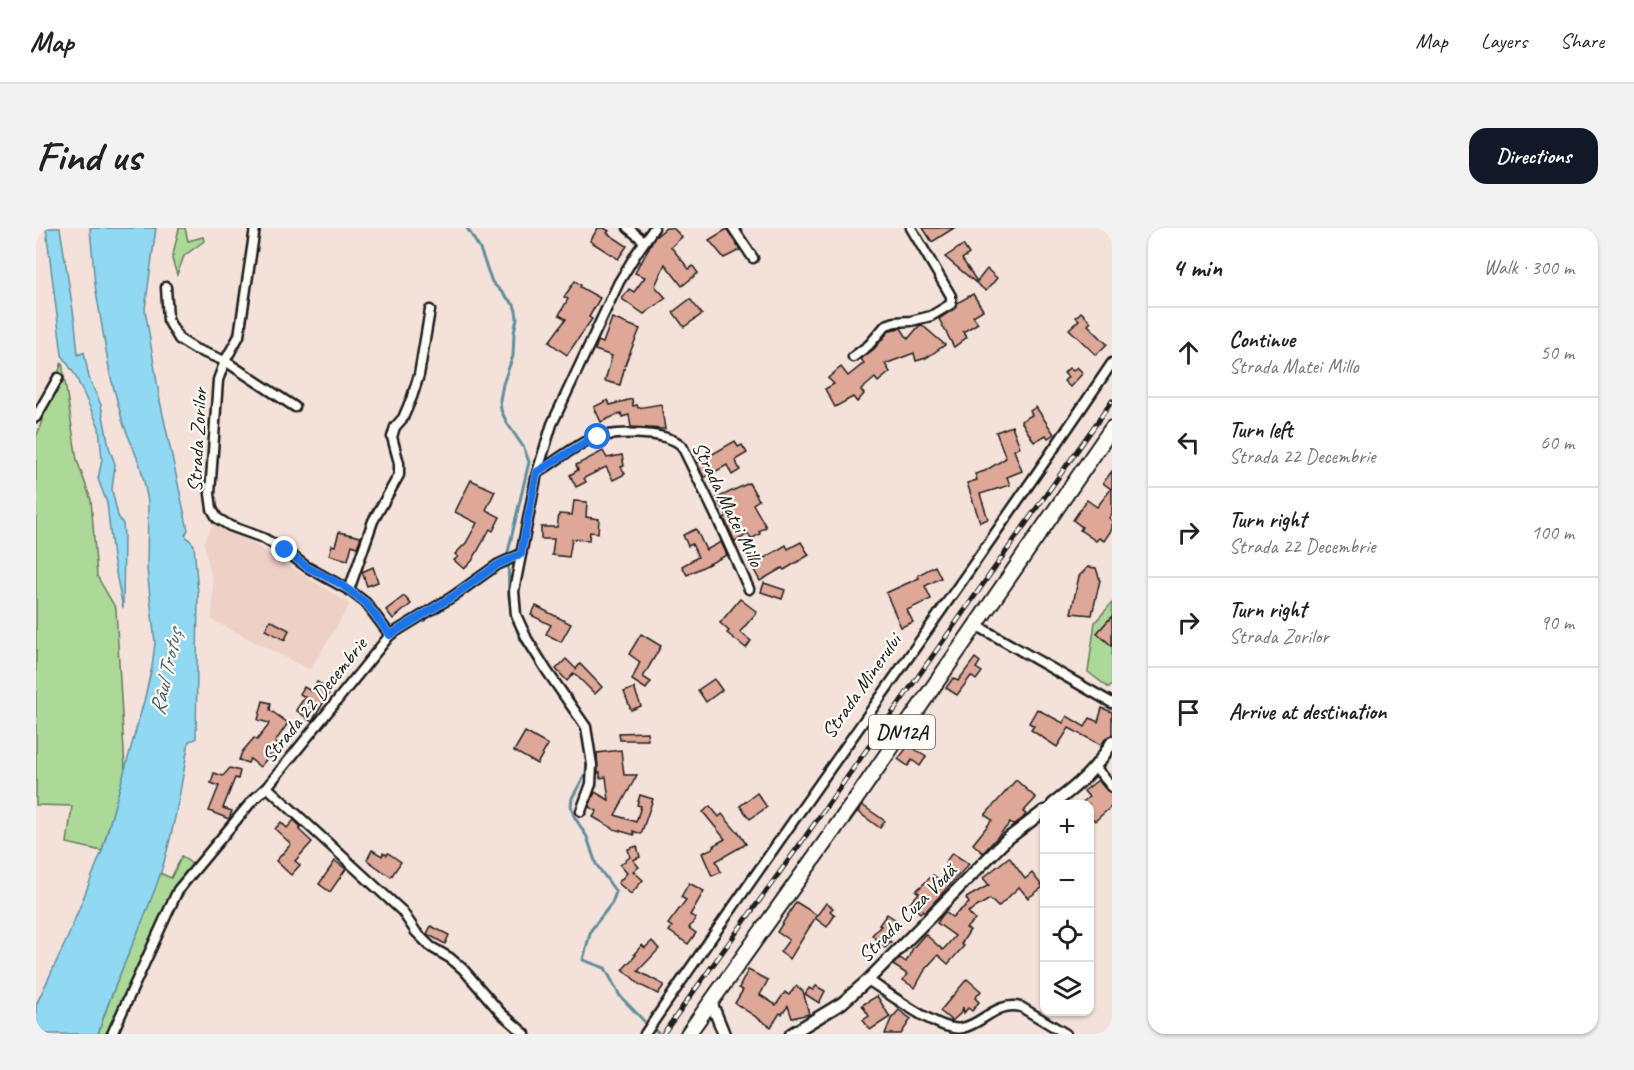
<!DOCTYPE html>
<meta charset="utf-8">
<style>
:root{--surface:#fff;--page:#f2f2f2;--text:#222;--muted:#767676;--line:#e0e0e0;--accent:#111827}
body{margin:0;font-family:Caveat,sans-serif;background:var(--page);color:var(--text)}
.controls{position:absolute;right:18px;bottom:18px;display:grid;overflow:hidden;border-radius:12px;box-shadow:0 2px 4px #0004}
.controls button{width:54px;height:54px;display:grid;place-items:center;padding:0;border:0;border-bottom:2px solid var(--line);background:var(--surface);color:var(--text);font:30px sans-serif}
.stop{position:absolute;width:18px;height:18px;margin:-14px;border:4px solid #1a73e8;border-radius:50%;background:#fff}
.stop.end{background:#1a73e8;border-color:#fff;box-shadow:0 2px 6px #0008}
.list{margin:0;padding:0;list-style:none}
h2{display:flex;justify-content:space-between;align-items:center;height:78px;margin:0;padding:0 24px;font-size:26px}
h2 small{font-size:20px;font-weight:400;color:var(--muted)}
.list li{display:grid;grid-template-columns:39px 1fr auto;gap:18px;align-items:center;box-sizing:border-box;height:90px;padding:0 24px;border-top:2px solid var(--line)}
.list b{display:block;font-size:22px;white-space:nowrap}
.list p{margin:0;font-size:20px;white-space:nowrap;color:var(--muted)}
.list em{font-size:20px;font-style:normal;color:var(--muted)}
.icon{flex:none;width:33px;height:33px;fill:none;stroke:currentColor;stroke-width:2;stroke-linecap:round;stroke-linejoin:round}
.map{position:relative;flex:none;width:1076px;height:806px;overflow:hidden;border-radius:18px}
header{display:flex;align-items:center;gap:36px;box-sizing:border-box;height:84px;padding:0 30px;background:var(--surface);border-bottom:2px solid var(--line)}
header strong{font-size:28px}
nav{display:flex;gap:33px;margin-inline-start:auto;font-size:21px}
.intro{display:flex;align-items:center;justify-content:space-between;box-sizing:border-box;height:144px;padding:0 36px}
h1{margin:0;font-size:42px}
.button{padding:15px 27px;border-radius:18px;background:var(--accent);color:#fff;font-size:21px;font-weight:700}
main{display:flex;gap:36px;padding:0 36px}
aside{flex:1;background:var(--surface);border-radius:18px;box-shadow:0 2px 4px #0004}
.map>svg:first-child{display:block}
</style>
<header>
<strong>Map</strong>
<nav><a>Map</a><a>Layers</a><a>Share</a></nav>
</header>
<div class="intro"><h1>Find us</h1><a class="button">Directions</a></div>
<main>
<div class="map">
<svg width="1076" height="806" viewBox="0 0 1076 806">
<rect width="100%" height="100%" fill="#f4e2da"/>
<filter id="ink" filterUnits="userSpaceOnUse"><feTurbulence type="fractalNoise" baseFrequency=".0167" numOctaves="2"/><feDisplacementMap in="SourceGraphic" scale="12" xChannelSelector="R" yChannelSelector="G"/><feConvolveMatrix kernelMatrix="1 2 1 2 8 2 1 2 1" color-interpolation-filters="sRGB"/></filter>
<g filter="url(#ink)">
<polygon fill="#eed0c6" points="179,292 314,376 274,442 176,392 177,356 168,314"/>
<g fill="#acd998" stroke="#647a5a" stroke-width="1.5">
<polygon points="143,0 149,0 152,13 167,9 168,13 148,28 141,47 136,31"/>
<polygon points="26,134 41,232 55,272 61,348 80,381 89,542 66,623 31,615 36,578 0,577 0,210"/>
<polygon points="1076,375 1076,457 1073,460 1052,444 1059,394"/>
<path d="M 146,628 L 164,643 C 126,690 105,751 80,806 L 62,806 C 79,751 105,699 124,645 L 135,650 Z"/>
</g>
<g fill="#91d8f3" stroke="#628d9d" stroke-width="1.5">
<polygon points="10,0 24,0 39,95 42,127 48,124 53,150 65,177 73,219 79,236 76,262 82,288 87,296 88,308 87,380 77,330 71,275 62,251 66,231 63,199 39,147 26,127"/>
<path d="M 54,0 L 120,0 L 109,81 L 124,173 L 152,302 L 149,307 L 158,317 L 162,365 L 160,511 L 153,513 C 145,558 138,604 124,647 C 106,701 78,752 62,806 L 0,806 L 0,777 L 31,711 L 66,623 L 108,473 L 116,439 L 119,415 L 111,341 L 112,274 L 109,258 L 104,237 L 87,195 L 74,146 L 59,57 Z"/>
</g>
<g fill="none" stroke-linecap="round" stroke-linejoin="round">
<g stroke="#628d9d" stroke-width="3">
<polyline points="431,0 444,21 456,54 478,77 480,83 481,90 478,105 477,128 467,156 464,172 465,182 471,195 488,220 493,234 472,324 473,370 483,409 508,446"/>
<polyline points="551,530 550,545 536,570 535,578 538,588 551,609 560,636 580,664 576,675 555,702 547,732 569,740 584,768 608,793"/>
<polyline points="616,800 622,805"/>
</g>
</g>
<g fill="#dfa797" stroke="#1c1c1c" stroke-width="1.5">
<polygon points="562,0 568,0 573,3 571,5 591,18 582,31 554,13"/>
<polygon points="630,0 637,0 646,9 635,19 653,41 657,38 662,45 646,58 629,36 619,58 630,70 608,86 586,71 593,61 598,64 609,49 599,45 604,34 605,35 618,10"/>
<polygon points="887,0 918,0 896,14"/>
<polygon points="691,1 704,22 688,30 673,12"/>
<polygon points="927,17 933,26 926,31 940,52 939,54 909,29"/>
<polygon points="951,41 961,50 950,63 940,55"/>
<polygon points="539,53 545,57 544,59 564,70 553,89 556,91 531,127 513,114 530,91 523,87 532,71 528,69"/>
<polygon points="937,66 947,82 937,88 942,95 927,104 931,109 918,119 903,91 918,81 921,75"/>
<polygon points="654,71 666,86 648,99 637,84"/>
<polygon points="1045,84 1055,94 1052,97 1071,116 1060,127 1033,101 1043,92 1040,89"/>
<polygon points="576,90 604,101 590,134 584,157 569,153 576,128 559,122 562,113 567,115"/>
<polygon points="886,97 909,117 890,130 880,133 878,125 849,136 854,144 842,154 839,150 825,162 828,166 821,174 817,169 799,179 789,161 798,156 792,150 805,139 812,148 828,135 825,131 838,121 854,102 865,100 872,111 883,98"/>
<polygon points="1041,139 1047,145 1034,159 1028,153 1032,149 1028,145 1033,140 1037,143"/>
<polygon points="596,171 597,178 601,177 602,180 625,176 629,201 595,199 593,187 586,189 585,185 565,194 558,179 572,172 574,177"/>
<polygon points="1000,179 1018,206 1012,210 1010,207 998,214 985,193 996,187 994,183"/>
<polygon points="976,198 984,219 978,222 986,243 971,249 974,257 944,266 952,291 944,294 931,255 941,252 939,246 949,243 970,230 960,204"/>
<polygon points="699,213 702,219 706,217 711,225 699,232 704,242 696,247 691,237 668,250 661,235"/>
<polygon points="567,223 571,230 586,227 588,238 585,239 589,246 577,252 570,239 548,250 550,254 540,259 534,247 542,242 540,237"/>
<polygon points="1076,243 1076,286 1073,290 1076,293 1076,301 1068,313 1063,310 1060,313 1044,302 1046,299 1037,292 1051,272 1061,279 1075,261 1067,255"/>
<polygon points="435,252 459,263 450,282 464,289 457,303 454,301 436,333 428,341 418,332 422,329 419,326 430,315 441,295 419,284"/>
<polygon points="713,255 723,272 717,276 730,299 723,303 724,306 715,311 712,306 699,314 688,290 691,288 681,270"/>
<polygon points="538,273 551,274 550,289 563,291 562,305 554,304 553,312 536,311 533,329 516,327 518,311 505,311 505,299 521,299 523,286 536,287"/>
<polygon points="660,301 670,322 685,314 691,327 651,347 646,338 662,329 656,316 652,318 647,307"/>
<polygon points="303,304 325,309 321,319 316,317 312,332 293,327 296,317 299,318"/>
<polygon points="765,314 773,327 748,342 746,340 724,353 718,342 725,338 723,333 750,317 752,321"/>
<polygon points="899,338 905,350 889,358 895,371 871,382 877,394 865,399 850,365 883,350 882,347"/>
<polygon points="337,339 342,354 331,358 326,344"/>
<polygon points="1052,339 1060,340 1064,352 1056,387 1035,385 1043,348"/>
<polygon points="728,355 749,362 746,371 725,364"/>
<polygon points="368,368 375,376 357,391 350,382"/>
<polygon points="704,371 721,384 704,404 715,413 710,420 691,405 693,403 684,395"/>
<polygon points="500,378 535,396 525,414 510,406 515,397 495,387"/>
<polygon points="1076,388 1076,418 1061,405"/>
<polygon points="234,392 253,402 249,412 229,402"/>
<polygon points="605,406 625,418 607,449 615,454 610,461 596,452 604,434 593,426"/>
<polygon points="939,430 944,434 940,440 946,444 940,452 935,448 921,467 910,460 917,450 922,453"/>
<polygon points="530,431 540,441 544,436 566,459 559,466 538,445 531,453 520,441"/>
<polygon points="678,451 686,462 670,474 662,462"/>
<polygon points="281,454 295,462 276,494 260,482 269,469 264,466 268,459 275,463"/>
<polygon points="598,460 605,478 595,482 588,464"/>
<polygon points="227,473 235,475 234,482 252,495 239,514 247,521 241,528 239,525 236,529 234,527 224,539 214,531 212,535 203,532 206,524 218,510 221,512 232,498 233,495 222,492"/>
<polygon points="1066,480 1076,484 1076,507 1070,510 1065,517 1033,500 1021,519 995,502 998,498 993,495 1001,481 1027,495 1031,488 1049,499 1054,490 1062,494"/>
<polygon points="489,504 512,517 501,536 478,523"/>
<polygon points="611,504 612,512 584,512 583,505"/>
<polygon points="873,517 890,529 884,538 876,532 872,538 862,531"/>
<polygon points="585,522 588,547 601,547 579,587 600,594 605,578 601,577 604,567 617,571 605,606 597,603 598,607 578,601 557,589 561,583 553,579 559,564 573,572 570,549 564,550 564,544 562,545 561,525"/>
<polygon points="194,540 204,543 202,551 199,550 187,580 196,583 193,591 173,583 183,558 175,555 178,545 187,548"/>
<polygon points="980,552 1000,570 987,584 990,586 986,591 977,597 974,595 947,625 937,616 956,592 949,587"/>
<polygon points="1062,552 1071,563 1076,565 1076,578 1059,593 1057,591 1053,594 1053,576 1044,576 1053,569 1048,563"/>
<polygon points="721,565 731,579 714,591 704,578"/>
<polygon points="826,577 849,593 844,600 822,584"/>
<polygon points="674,578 683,589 686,586 701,604 702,603 710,616 680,633 685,644 676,648 666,625 679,619 678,617 689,611 667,584"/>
<polygon points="258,592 265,599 263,602 276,614 259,633 264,637 255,647 240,633 255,616 239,601 245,594 251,600"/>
<polygon points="601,618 604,629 597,632 603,639 597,643 607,652 595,666 582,655 591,645 584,637 594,629 592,621"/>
<polygon points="336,622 346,628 347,625 351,627 352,625 365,634 355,649 331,632"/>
<polygon points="916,625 933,636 889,684 887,682 884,685 874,675 883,665 880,663 897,647 905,653 914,639 909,635"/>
<polygon points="973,629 989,651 996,645 1007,659 992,670 983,659 962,679 954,671 932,684 939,692 930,700 934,702 925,716 928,718 912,736 902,727 890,740 879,760 867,752 871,746 857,737 864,730 870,734 877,720 889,706 907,722 919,708 901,695 905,689 909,684 916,689 933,675 930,670 953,657 947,650"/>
<polygon points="299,633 310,641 294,664 283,656"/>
<polygon points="653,655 668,663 654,687 660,690 653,700 660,705 652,716 633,703 636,699 632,696 650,672 645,669"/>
<polygon points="760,674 781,687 754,731 744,724 753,712 741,704"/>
<polygon points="790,675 797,680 794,683 799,687 791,699 779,690"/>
<polygon points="851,686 860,692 849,708 855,714 849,720 836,707 845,698 843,697"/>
<polygon points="395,698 413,707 409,716 391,706"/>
<polygon points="616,713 623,721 602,743 628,757 622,766 604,757 587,741 600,727 598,726 606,717 609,720"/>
<polygon points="712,742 732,752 724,767 740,777 749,764 753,767 760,758 767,763 773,786 756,790 752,778 746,786 744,785 735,799 699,775 707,762 703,760"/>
<polygon points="931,751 945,763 939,770 943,774 936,783 932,780 928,785 927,779 926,784 916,793 904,783"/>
<polygon points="780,758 789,763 783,775 769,766 773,760 777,762"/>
<polygon points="841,768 854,789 834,802 827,792 833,788 826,777"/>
<polygon points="863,782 875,791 865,806 849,806 855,791"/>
</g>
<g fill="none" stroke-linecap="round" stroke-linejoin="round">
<g stroke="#1c1c1c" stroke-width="13">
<g id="minor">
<polyline points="219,0 203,108 189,133 182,152 174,266 176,281 181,290 194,298 227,310 248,322 271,339 313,362 330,375 354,407"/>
<polyline points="592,0 608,13"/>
<polyline points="697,0 717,30"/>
<polyline points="130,59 132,92 143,111 159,121 189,133 259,179"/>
<polyline points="817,129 833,117 850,97 859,94 875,93 895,88 915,76 915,68 875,0"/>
<polyline points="0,189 22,150"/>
<path d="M 501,245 C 518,234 535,221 552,212 C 573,203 630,202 646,218 L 682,292 L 713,361"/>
<polyline points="313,362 337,293 363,247 363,235 356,209 359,199 367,190 376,169 383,147 394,82"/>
<polyline points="940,397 1076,475"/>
<polyline points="1060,540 1076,559"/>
<polyline points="231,559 366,683 380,704 395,719 414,730 427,741 465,785 489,806"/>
<polyline points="545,583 555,556 556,537 550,499 511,443 491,411 480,387 478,363 501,245 516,196 583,54 600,26 618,0"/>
<path d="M 832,752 C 851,764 904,805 926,800 C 947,796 960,773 985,779 L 1030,806"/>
<polyline points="76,806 142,662 216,573 231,559 354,407 416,369 461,337 485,326"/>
<path d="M 609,806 C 763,581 924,361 1076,135"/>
</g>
</g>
<g stroke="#1c1c1c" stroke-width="15">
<g id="tertiary">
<path d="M 1017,576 C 1041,558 1061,541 1076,514"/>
<polyline points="675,774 688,806"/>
<polyline points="755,806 806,775 832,752 970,612 1008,583"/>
</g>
</g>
<g stroke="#1c1c1c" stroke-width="18">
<polyline id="primary" points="652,806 815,578 1076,200"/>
</g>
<use href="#minor" stroke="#fdfcf7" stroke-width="8"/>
<use href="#tertiary" stroke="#fdfcf7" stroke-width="10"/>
<use href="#primary" stroke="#fdfcf7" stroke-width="14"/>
<g stroke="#1c1c1c" stroke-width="5">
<polyline id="rail" points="627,806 762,619 1076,173"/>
</g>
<use href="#rail" stroke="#fdfcf7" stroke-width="3" stroke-dasharray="9" stroke-linecap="butt"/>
</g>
</g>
<g fill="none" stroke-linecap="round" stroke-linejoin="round" filter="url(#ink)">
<polyline stroke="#1a73e8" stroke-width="8" points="249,322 271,339 306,357 330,375 354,407 416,369 461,337 485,326 501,244 551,213 562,209"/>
</g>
<g text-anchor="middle" stroke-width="4.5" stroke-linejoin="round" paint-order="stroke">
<rect fill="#fdfcf7" stroke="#605f5e" stroke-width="1.5" x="833" y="487" width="66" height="34" rx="4.5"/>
<g font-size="20" font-weight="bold" fill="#1c1c1c">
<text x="866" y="511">DN12A</text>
</g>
<g font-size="21" fill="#1c1c1c" stroke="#fdfcf7">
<text transform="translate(161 212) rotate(-87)" y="7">Strada Zorilor</text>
<text transform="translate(692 276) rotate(64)" y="7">Strada Matei Millo</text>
<text transform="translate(825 458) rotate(-55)" y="7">Strada Minerului</text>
<text transform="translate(278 472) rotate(-51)" y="7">Strada 22 Decembrie</text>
<text transform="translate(871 685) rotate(-45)" y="7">Strada Cuza Vodă</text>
</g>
<g font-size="22" font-style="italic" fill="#455e67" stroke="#fdfcf7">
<text transform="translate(129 444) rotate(-78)" y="8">Râul Trotuș</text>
</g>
</g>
</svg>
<div class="controls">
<button>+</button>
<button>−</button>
<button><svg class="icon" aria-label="locate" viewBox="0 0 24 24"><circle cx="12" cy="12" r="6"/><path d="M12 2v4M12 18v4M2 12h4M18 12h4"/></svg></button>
<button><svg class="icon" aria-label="layers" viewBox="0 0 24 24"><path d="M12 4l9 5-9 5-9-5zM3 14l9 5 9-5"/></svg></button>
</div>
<div class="stop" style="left:562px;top:209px"></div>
<div class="stop end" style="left:249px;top:322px"></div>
</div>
<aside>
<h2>4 min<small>Walk · 300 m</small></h2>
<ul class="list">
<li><svg class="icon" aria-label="ahead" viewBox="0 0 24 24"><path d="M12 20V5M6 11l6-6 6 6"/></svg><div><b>Continue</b><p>Strada Matei Millo</p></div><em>50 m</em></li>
<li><svg class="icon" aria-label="left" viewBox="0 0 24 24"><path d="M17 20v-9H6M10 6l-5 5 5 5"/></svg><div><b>Turn left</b><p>Strada 22 Decembrie</p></div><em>60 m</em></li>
<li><svg class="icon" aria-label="right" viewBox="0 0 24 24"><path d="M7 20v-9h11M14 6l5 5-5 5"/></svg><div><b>Turn right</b><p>Strada 22 Decembrie</p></div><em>100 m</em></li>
<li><svg class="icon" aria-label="right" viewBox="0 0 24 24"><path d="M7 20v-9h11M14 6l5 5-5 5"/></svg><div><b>Turn right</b><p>Strada Zorilor</p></div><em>90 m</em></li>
<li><svg class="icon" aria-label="arrive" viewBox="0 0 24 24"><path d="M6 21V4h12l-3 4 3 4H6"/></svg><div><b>Arrive at destination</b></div></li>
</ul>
</aside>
</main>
